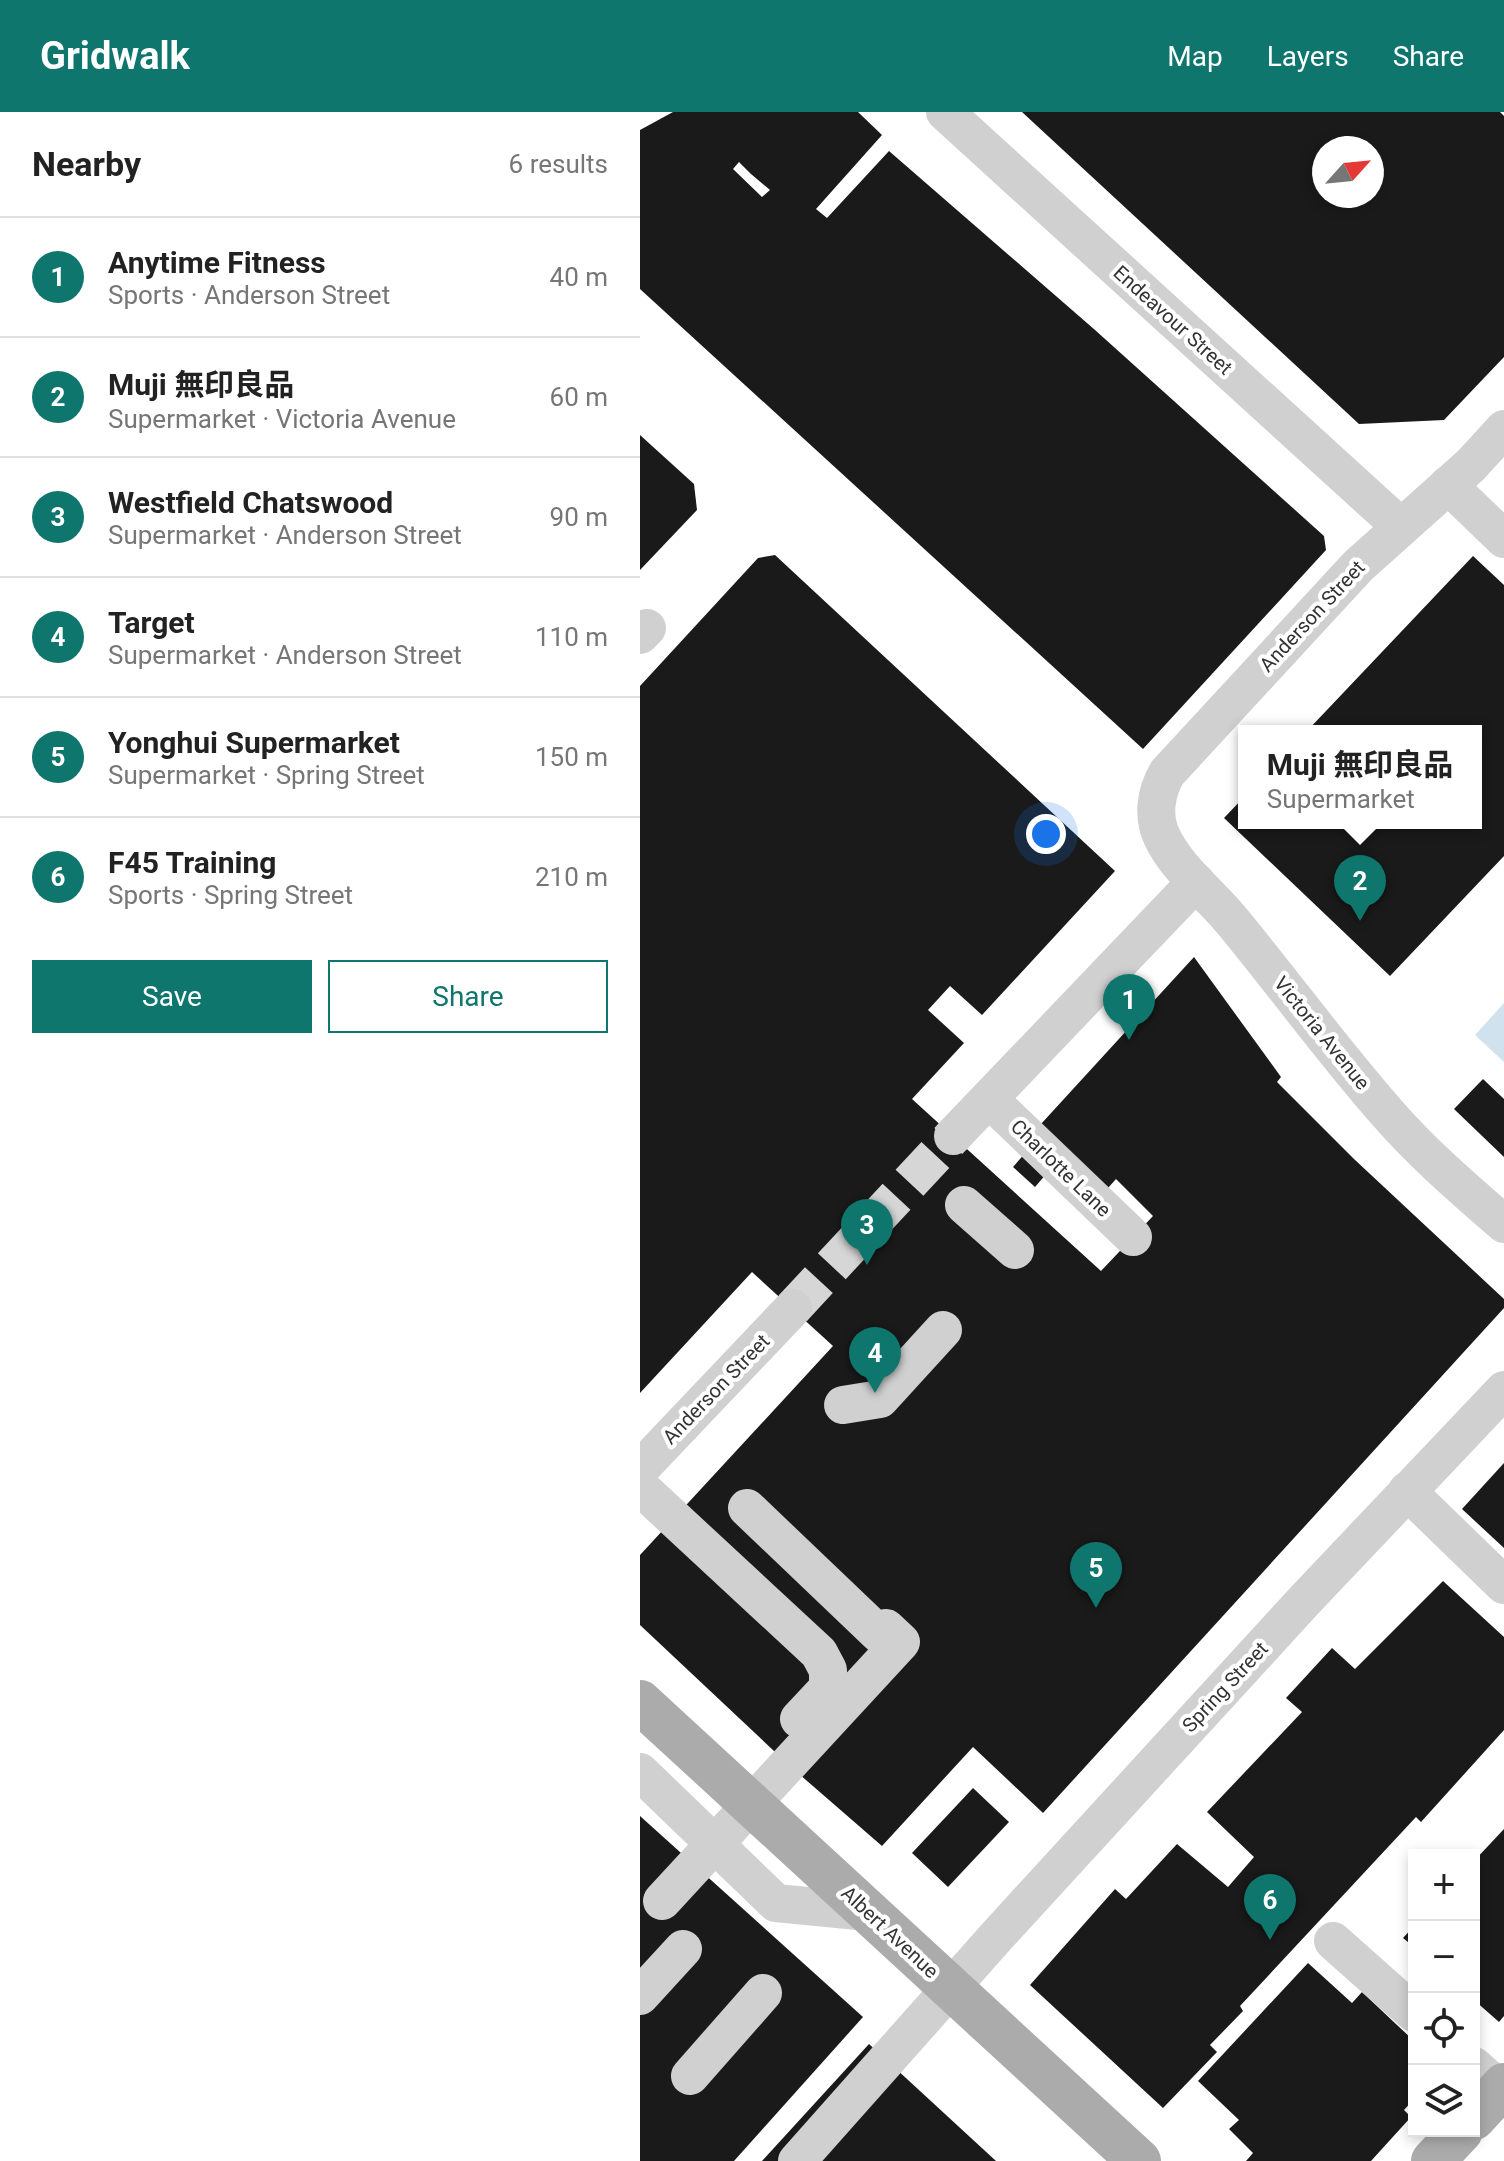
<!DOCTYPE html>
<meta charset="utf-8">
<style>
:root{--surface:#fff;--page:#f2f2f2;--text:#222;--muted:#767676;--line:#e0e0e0;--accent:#0f766e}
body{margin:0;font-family:Roboto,"Noto Sans SC",sans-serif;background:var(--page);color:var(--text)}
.controls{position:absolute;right:24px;bottom:24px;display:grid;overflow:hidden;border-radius:0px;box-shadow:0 4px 12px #0003}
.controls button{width:72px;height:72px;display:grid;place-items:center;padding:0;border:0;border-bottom:2px solid var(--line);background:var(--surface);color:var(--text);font:40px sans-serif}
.compass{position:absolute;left:672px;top:24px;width:72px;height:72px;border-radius:50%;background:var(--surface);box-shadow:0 4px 12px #0003;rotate:63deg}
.you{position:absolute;left:406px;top:722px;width:28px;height:28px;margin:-20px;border:6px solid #fff;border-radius:50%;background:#1a73e8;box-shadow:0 0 0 12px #1a73e833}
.badge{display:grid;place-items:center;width:52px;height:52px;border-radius:50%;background:var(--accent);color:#fff;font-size:26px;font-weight:700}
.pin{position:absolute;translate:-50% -66px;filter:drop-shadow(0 2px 4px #0008)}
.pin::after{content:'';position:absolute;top:42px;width:28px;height:24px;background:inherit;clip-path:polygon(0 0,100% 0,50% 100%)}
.popup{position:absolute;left:598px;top:613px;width:244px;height:104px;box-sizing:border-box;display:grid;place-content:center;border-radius:0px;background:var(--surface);filter:drop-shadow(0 2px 6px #0005);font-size:26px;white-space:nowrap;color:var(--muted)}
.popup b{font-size:30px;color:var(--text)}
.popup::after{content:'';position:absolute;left:50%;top:100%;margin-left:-16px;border:16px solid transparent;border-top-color:var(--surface)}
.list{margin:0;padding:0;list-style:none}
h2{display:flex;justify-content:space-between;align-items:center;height:104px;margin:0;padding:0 32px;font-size:34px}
h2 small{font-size:26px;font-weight:400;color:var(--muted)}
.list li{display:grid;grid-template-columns:52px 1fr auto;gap:24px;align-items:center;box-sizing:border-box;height:120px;padding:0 32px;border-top:2px solid var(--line)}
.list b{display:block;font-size:30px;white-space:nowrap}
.list p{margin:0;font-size:26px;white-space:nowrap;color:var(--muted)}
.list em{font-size:26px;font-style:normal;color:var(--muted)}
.actions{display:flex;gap:16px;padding:24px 32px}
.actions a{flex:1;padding:18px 0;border:2px solid var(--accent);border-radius:0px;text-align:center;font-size:28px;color:var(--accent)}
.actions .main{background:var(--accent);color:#fff}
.icon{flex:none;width:44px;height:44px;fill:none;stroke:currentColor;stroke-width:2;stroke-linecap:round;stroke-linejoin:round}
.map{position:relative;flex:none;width:864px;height:2049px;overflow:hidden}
header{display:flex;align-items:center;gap:48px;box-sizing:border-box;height:112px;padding:0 40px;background:var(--accent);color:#fff}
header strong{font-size:38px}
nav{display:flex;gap:44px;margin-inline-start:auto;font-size:28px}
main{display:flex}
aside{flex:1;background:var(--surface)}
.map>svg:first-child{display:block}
</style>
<header>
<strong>Gridwalk</strong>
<nav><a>Map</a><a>Layers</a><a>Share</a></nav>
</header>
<main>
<aside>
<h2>Nearby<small>6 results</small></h2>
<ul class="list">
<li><span class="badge">1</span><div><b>Anytime Fitness</b><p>Sports · Anderson Street</p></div><em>40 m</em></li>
<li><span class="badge">2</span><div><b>Muji 無印良品</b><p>Supermarket · Victoria Avenue</p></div><em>60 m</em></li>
<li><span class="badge">3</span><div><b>Westfield Chatswood</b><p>Supermarket · Anderson Street</p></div><em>90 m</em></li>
<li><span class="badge">4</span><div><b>Target</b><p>Supermarket · Anderson Street</p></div><em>110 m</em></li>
<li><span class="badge">5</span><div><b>Yonghui Supermarket</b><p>Supermarket · Spring Street</p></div><em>150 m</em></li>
<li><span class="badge">6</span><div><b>F45 Training</b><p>Sports · Spring Street</p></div><em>210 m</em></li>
</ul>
<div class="actions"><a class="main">Save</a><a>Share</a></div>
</aside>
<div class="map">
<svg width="864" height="2049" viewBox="0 0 864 2049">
<rect width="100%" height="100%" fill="#fff"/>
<polygon fill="#cfe2ee" points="864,891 864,950 835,923"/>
<g fill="#1a1a1a" fill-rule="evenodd">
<path d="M 33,0 L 218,0 L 242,23 L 176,97 L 187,106 L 249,39 L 455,218 L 684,424 L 686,438 L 503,637 L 0,177 L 0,18 ZM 99,50 L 111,62 L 130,78 L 122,85 L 93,57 Z"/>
<path d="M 382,0 L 860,0 L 864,4 L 864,245 L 804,308 L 719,312 ZM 684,36 L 732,36 L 732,84 L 684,84 Z"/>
<polygon points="0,323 54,372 57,398 0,458"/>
<polygon points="135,443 475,759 342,903 310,874 288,898 324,931 272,987 461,1159 513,1104 476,1067 468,1076 401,1012 554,845 641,965 637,970 714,1047 864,1187 864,1196 403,1701 333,1635 242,1734 151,1655 0,1513 0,1443 193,1234 112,1160 0,1281 0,574 118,446"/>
<polygon points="833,444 864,473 864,744 750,864 584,706 604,685 604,711 836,711 836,619 667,619"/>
<polygon points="843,967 864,987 864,1045 814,997"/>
<polygon points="386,1040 408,1060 395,1075 373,1055"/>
<polygon points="864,1351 864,1436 822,1397"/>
<polygon points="803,1469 864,1525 864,1618 781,1710 776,1705 600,1894 603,1899 570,1933 577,1940 523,1996 390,1873 475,1777 486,1787 537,1732 588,1775 614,1745 567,1700 662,1600 646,1586 692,1536 715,1557"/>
<polygon points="333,1676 369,1710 308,1775 272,1741"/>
<polygon points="0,1704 223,1905 94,2049 0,2049"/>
<polygon points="864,1717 864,1904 859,1910 834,1888 834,1749"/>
<polygon points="774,1814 774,1835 763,1826"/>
<polygon points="668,1851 712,1891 722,1880 774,1929 774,1987 764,1998 771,2005 731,2049 606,2049 613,2041 589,2017 599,2008 558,1969"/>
<polygon points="229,1932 356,2049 122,2049"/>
</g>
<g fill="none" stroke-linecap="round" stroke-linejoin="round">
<polyline stroke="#d6d6d6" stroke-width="38" stroke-dasharray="38 19" stroke-linecap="butt" points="153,1196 313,1024"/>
<g stroke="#d0d0d0" stroke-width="38">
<polyline points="305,0 761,415"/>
<path d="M 864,317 L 831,353 L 718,454 L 527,661 C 516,680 512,704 522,725 C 537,757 570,782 592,809 C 645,873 694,941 749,1003 C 784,1043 824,1077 864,1112"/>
<polyline points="808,373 864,427"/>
<polyline points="0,523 7,516"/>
<polyline points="349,987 493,1125"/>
<polyline points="313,1024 556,770"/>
<polyline points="324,1093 375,1138"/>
<polyline points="203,1293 240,1287 303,1218"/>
<polyline points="0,1357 153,1196"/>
<polyline points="0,1375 179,1541 188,1558 188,1576 159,1607"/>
<polyline points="767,1379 864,1473"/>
<polyline points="0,1660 136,1791 228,1800"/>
<polyline points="22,1789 261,1530 246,1516 239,1522 107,1396"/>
<polyline points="693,1829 774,1901"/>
<polyline points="0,1884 43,1837"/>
<polyline points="834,1954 860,1977"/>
<polyline points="50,1964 123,1881"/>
<polyline points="157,2049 356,1825 663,1490 864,1278"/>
</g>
<g stroke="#ababab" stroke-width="44">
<polyline points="0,1590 499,2049"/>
<polyline points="834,2006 864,1973"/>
<polyline points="793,2049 821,2019"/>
</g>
</g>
<g text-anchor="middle" stroke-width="8" stroke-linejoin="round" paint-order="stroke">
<g font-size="20" fill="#333" stroke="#fff">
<text transform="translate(533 208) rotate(42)" y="7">Endeavour Street</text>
<text transform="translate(672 504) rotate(-47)" y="7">Anderson Street</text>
<text transform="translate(682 921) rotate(51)" y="7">Victoria Avenue</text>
<text transform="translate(421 1056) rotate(44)" y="7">Charlotte Lane</text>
<text transform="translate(76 1277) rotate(-46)" y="7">Anderson Street</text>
<text transform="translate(585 1575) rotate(-47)" y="7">Spring Street</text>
<text transform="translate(250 1820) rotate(43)" y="7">Albert Avenue</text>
</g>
</g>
</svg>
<div class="controls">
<button>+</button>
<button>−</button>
<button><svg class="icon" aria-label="locate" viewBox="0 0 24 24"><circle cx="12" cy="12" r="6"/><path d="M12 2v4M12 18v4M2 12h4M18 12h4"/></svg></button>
<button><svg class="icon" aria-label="layers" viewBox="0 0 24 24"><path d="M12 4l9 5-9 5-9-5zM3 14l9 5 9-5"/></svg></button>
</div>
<svg class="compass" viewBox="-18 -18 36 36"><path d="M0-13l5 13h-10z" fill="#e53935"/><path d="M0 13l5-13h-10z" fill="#767676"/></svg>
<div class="you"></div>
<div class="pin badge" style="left:489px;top:928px">1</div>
<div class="pin badge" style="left:720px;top:809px">2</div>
<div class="popup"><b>Muji 無印良品</b>Supermarket</div>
<div class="pin badge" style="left:227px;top:1153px">3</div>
<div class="pin badge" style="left:235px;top:1281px">4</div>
<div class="pin badge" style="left:456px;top:1496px">5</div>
<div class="pin badge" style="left:630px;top:1828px">6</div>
</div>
</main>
